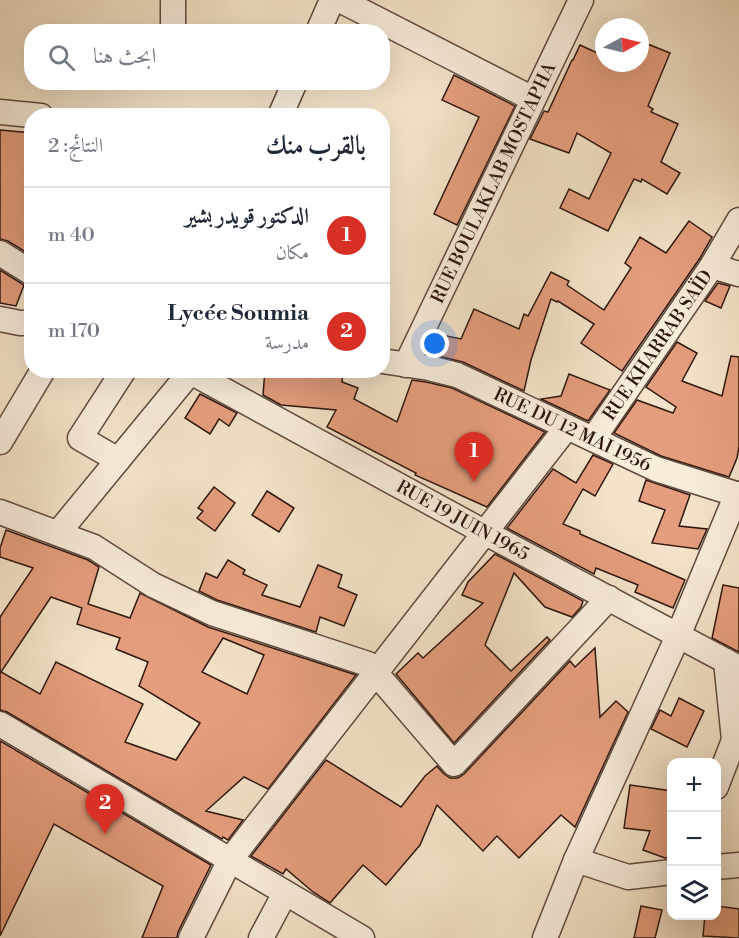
<!DOCTYPE html>
<html lang="ar">
<meta charset="utf-8">
<style>
:root{--surface:#fff;--page:#f6f6f7;--text:#1f2937;--muted:#747a83;--line:#e0e1e3;--accent:#d93025}
body{margin:0;font-family:"Libre Bodoni",Amiri,serif;background:var(--page);color:var(--text);direction:rtl}
.controls{position:absolute;right:18px;bottom:18px;display:grid;overflow:hidden;border-radius:12px;box-shadow:0 6px 24px #0002}
.controls button{width:54px;height:54px;display:grid;place-items:center;padding:0;border:0;border-bottom:2px solid var(--line);background:var(--surface);color:var(--text);font:30px sans-serif}
.compass{position:absolute;left:595px;top:18px;width:54px;height:54px;border-radius:50%;background:var(--surface);box-shadow:0 6px 24px #0002;rotate:83deg}
.you{position:absolute;left:435px;top:344px;width:21px;height:21px;margin:-15px;border:4px solid #fff;border-radius:50%;background:#1a73e8;box-shadow:0 0 0 9px #1a73e833}
.badge{display:grid;place-items:center;width:39px;height:39px;border-radius:50%;background:var(--accent);color:#fff;font-size:20px;font-weight:700}
.pin{position:absolute;translate:-50% -50px;filter:drop-shadow(0 2px 3px #0008)}
.pin::after{content:'';position:absolute;top:32px;width:21px;height:18px;background:inherit;clip-path:polygon(0 0,100% 0,50% 100%)}
.list{margin:0;padding:0;list-style:none}
h2{display:flex;justify-content:space-between;align-items:center;height:78px;margin:0;padding:0 24px;font-size:26px}
h2 small{font-size:20px;font-weight:400;color:var(--muted)}
.list li{display:grid;grid-template-columns:39px 1fr auto;gap:18px;align-items:center;box-sizing:border-box;height:96px;padding:0 24px;border-top:2px solid var(--line)}
.list b{display:block;font-size:22px;white-space:nowrap}
.list p{margin:0;font-size:20px;white-space:nowrap;color:var(--muted)}
.list em{font-size:20px;font-style:normal;color:var(--muted)}
.icon{flex:none;width:33px;height:33px;fill:none;stroke:currentColor;stroke-width:2;stroke-linecap:round;stroke-linejoin:round}
.map{position:relative;flex:none;width:739px;height:938px;overflow:hidden;direction:ltr}
.search{position:absolute;background:var(--surface);box-shadow:0 6px 24px #0002;left:24px;top:24px;width:366px;height:66px;display:flex;align-items:center;gap:15px;box-sizing:border-box;padding:0 21px;border-radius:24px;color:var(--muted);font-size:22px}
.panel{position:absolute;background:var(--surface);box-shadow:0 6px 24px #0002;left:24px;top:108px;width:366px;height:270px;border-radius:24px;direction:rtl}
.map>svg:first-child{display:block}
</style>
<div class="map">
<svg width="739" height="938" viewBox="0 0 739 938">
<rect width="100%" height="100%" fill="#f4e3c8"/>
<filter id="stains"><feTurbulence type="fractalNoise" baseFrequency=".00333" numOctaves="4"/><feColorMatrix values="0 0 0 0 .2 0 0 0 0 .09 0 0 0 0 .02 0 0 0 .5 -.17"/></filter>
<radialGradient id="worn" r=".72"><stop offset=".6" stop-color="#630" stop-opacity="0"/><stop offset="1" stop-color="#630" stop-opacity=".3"/></radialGradient>
<g fill="#e59e7d" stroke="#2f170f" stroke-width="1.5" fill-rule="evenodd">
<polygon points="645,43 670,53 648,106 653,109 651,112 678,124 661,162 680,173 667,194 642,179 641,182 634,179 608,231 560,208 569,189 589,199 611,153 577,133 569,153 530,139 544,111 548,112 572,60 573,60 580,45 604,56 604,63 640,63 640,56"/>
<polygon points="454,75 515,106 457,225 434,214 479,117 442,100"/>
<polygon points="0,130 32,133 32,256 8,241 0,239"/>
<polygon points="689,221 712,237 700,258 622,371 581,343 594,324 558,301 557,302 551,299 531,360 524,391 463,362 429,354 431,345 437,334 461,339 474,309 519,329 524,314 528,316 551,272 569,281 567,285 604,310 631,268 625,263 640,237 666,253"/>
<polygon points="0,270 24,285 16,306 0,303"/>
<polygon points="718,283 730,286 721,308 705,301"/>
<polygon points="677,342 697,353 682,381 722,396 731,356 739,357 739,447 737,458 729,477 661,456 614,433 637,400 673,413 676,407 646,387"/>
<polygon points="265,370 314,370 343,373 342,382 358,388 354,399 397,422 412,380 426,382 452,388 545,432 487,507 415,475 416,473 327,427 336,410 281,405 263,395"/>
<polygon points="569,374 610,390 588,421 541,399 561,396"/>
<polygon points="200,394 237,413 229,426 219,419 210,434 185,418"/>
<polygon points="593,455 613,464 595,496 583,489 563,524 580,531 580,534 685,580 673,608 635,592 638,585 596,568 594,574 507,528 553,469 576,483"/>
<polygon points="646,480 690,495 679,526 707,529 698,549 652,543 665,510 639,501"/>
<polygon points="214,487 235,503 215,531 197,518 203,511 198,508"/>
<polygon points="267,491 294,508 279,532 252,515"/>
<path d="M 6,530 L 88,560 L 99,567 L 88,604 L 130,618 L 140,593 L 208,627 L 356,675 L 268,789 L 244,777 L 206,811 L 243,820 L 228,840 L 223,837 L 222,839 L 7,712 L 0,710 L 0,617 L 33,568 L 0,557 L 0,548 ZM 51,597 L 82,608 L 77,624 L 120,638 L 116,649 L 148,662 L 139,686 L 200,723 L 176,760 L 125,742 L 143,704 L 56,662 L 40,694 L 1,672 ZM 223,638 L 264,655 L 247,694 L 202,672 Z"/>
<polygon points="495,554 583,601 581,607 572,617 545,607 514,573 485,645 511,671 547,637 550,640 454,743 396,674 418,653 423,658 483,603 462,595 468,582"/>
<polygon points="228,560 245,570 243,574 267,585 262,595 300,607 318,565 342,575 338,587 357,595 344,626 320,617 316,632 217,600 199,591 206,573 217,578"/>
<polygon points="723,585 739,588 739,652 712,638"/>
<polygon points="595,648 600,717 616,701 628,712 575,827 561,815 519,858 497,836 483,851 437,805 420,845 386,885 363,865 330,903 313,892 286,869 283,874 251,856 326,760 401,807 425,776 437,766 443,773 450,778 458,778 464,774 570,661 575,667"/>
<polygon points="679,698 704,711 687,747 651,729 660,710 671,716"/>
<polygon points="0,741 211,865 178,932 177,938 142,938 163,886 54,824 0,936"/>
<polygon points="630,785 672,791 672,858 665,858 643,850 650,831 624,828"/>
<polygon points="641,906 662,910 655,938 634,938"/>
<polygon points="717,906 739,909 739,938 703,936 705,915 717,915"/>
</g>
<g fill="none" stroke-linecap="round" stroke-linejoin="round">
<g stroke="#604a3d" stroke-width="27">
<g id="minor">
<polyline points="173,0 173,32"/>
<polyline points="340,0 533,99"/>
<polyline points="318,32 332,0"/>
<polyline points="0,112 41,116"/>
<polyline points="280,116 295,82"/>
<polyline points="0,253 32,273"/>
<polyline points="712,266 739,274"/>
<polyline points="0,319 20,323 32,323"/>
<path id="s1" d="M 382,361 L 429,368 L 457,375 L 656,469 L 739,495"/>
<path id="s2" d="M 406,365 L 581,0"/>
<path id="s3" d="M 187,370 L 484,532 L 739,668"/>
<path id="s4" d="M 593,439 L 712,266 L 739,220"/>
<polyline points="0,442 43,370"/>
<polyline points="118,460 192,370"/>
<polyline points="0,512 94,547 153,585 212,613 368,664 454,764 609,598"/>
<polyline points="58,533 118,460 80,438 124,370"/>
<polyline points="0,724 362,938"/>
<polyline points="716,787 734,740 726,661"/>
<polyline points="576,860 628,877 672,872"/>
<polyline points="716,867 739,865"/>
<polyline points="191,938 230,860 567,427"/>
<polyline points="261,938 285,893"/>
<polyline points="545,938 576,860 678,636 737,494"/>
</g>
</g>
<use href="#minor" stroke="#f8eddb" stroke-width="24"/>
</g>
<g text-anchor="middle" stroke-width="4.5" stroke-linejoin="round" paint-order="stroke">
<g font-size="18" fill="#2f170f" stroke="#f8eddb">
<text dy="6" stroke="none"><textPath href="#s2" startOffset="202">RUE BOULAKLAB MOSTAPHA</textPath></text>
<text dy="6" stroke="none"><textPath href="#s4" startOffset="114">RUE KHARRAB SAÏD</textPath></text>
<text dy="6" stroke="none"><textPath href="#s1" startOffset="204">RUE DU 12 MAI 1956</textPath></text>
<text dy="6" stroke="none"><textPath href="#s3" startOffset="314">RUE 19 JUIN 1965</textPath></text>
</g>
</g>
<rect width="100%" height="100%" filter="url(#stains)"/>
<rect width="100%" height="100%" fill="url(#worn)"/>
</svg>
<div class="controls">
<button>+</button>
<button>−</button>
<button><svg class="icon" aria-label="layers" viewBox="0 0 24 24"><path d="M12 4l9 5-9 5-9-5zM3 14l9 5 9-5"/></svg></button>
</div>
<svg class="compass" viewBox="-18 -18 36 36"><path d="M0-13l5 13h-10z" fill="#e53935"/><path d="M0 13l5-13h-10z" fill="#747a83"/></svg>
<div class="you"></div>
<div class="pin badge" style="left:474px;top:482px">1</div>
<div class="pin badge" style="left:105px;top:834px">2</div>
<div class="search"><svg class="icon" aria-label="search" viewBox="0 0 24 24"><circle cx="10" cy="10" r="6"/><path d="M15 15l6 6"/></svg>ابحث هنا</div>
<section class="panel">
<h2>بالقرب منك<small>النتائج: 2</small></h2>
<ul class="list">
<li><span class="badge">1</span><div><b>الدكتور قويدر بشير</b><p>مكان</p></div><em>40 m</em></li>
<li><span class="badge">2</span><div><b>Lycée Soumia</b><p>مدرسة</p></div><em>170 m</em></li>
</ul>
</section>
</div>
